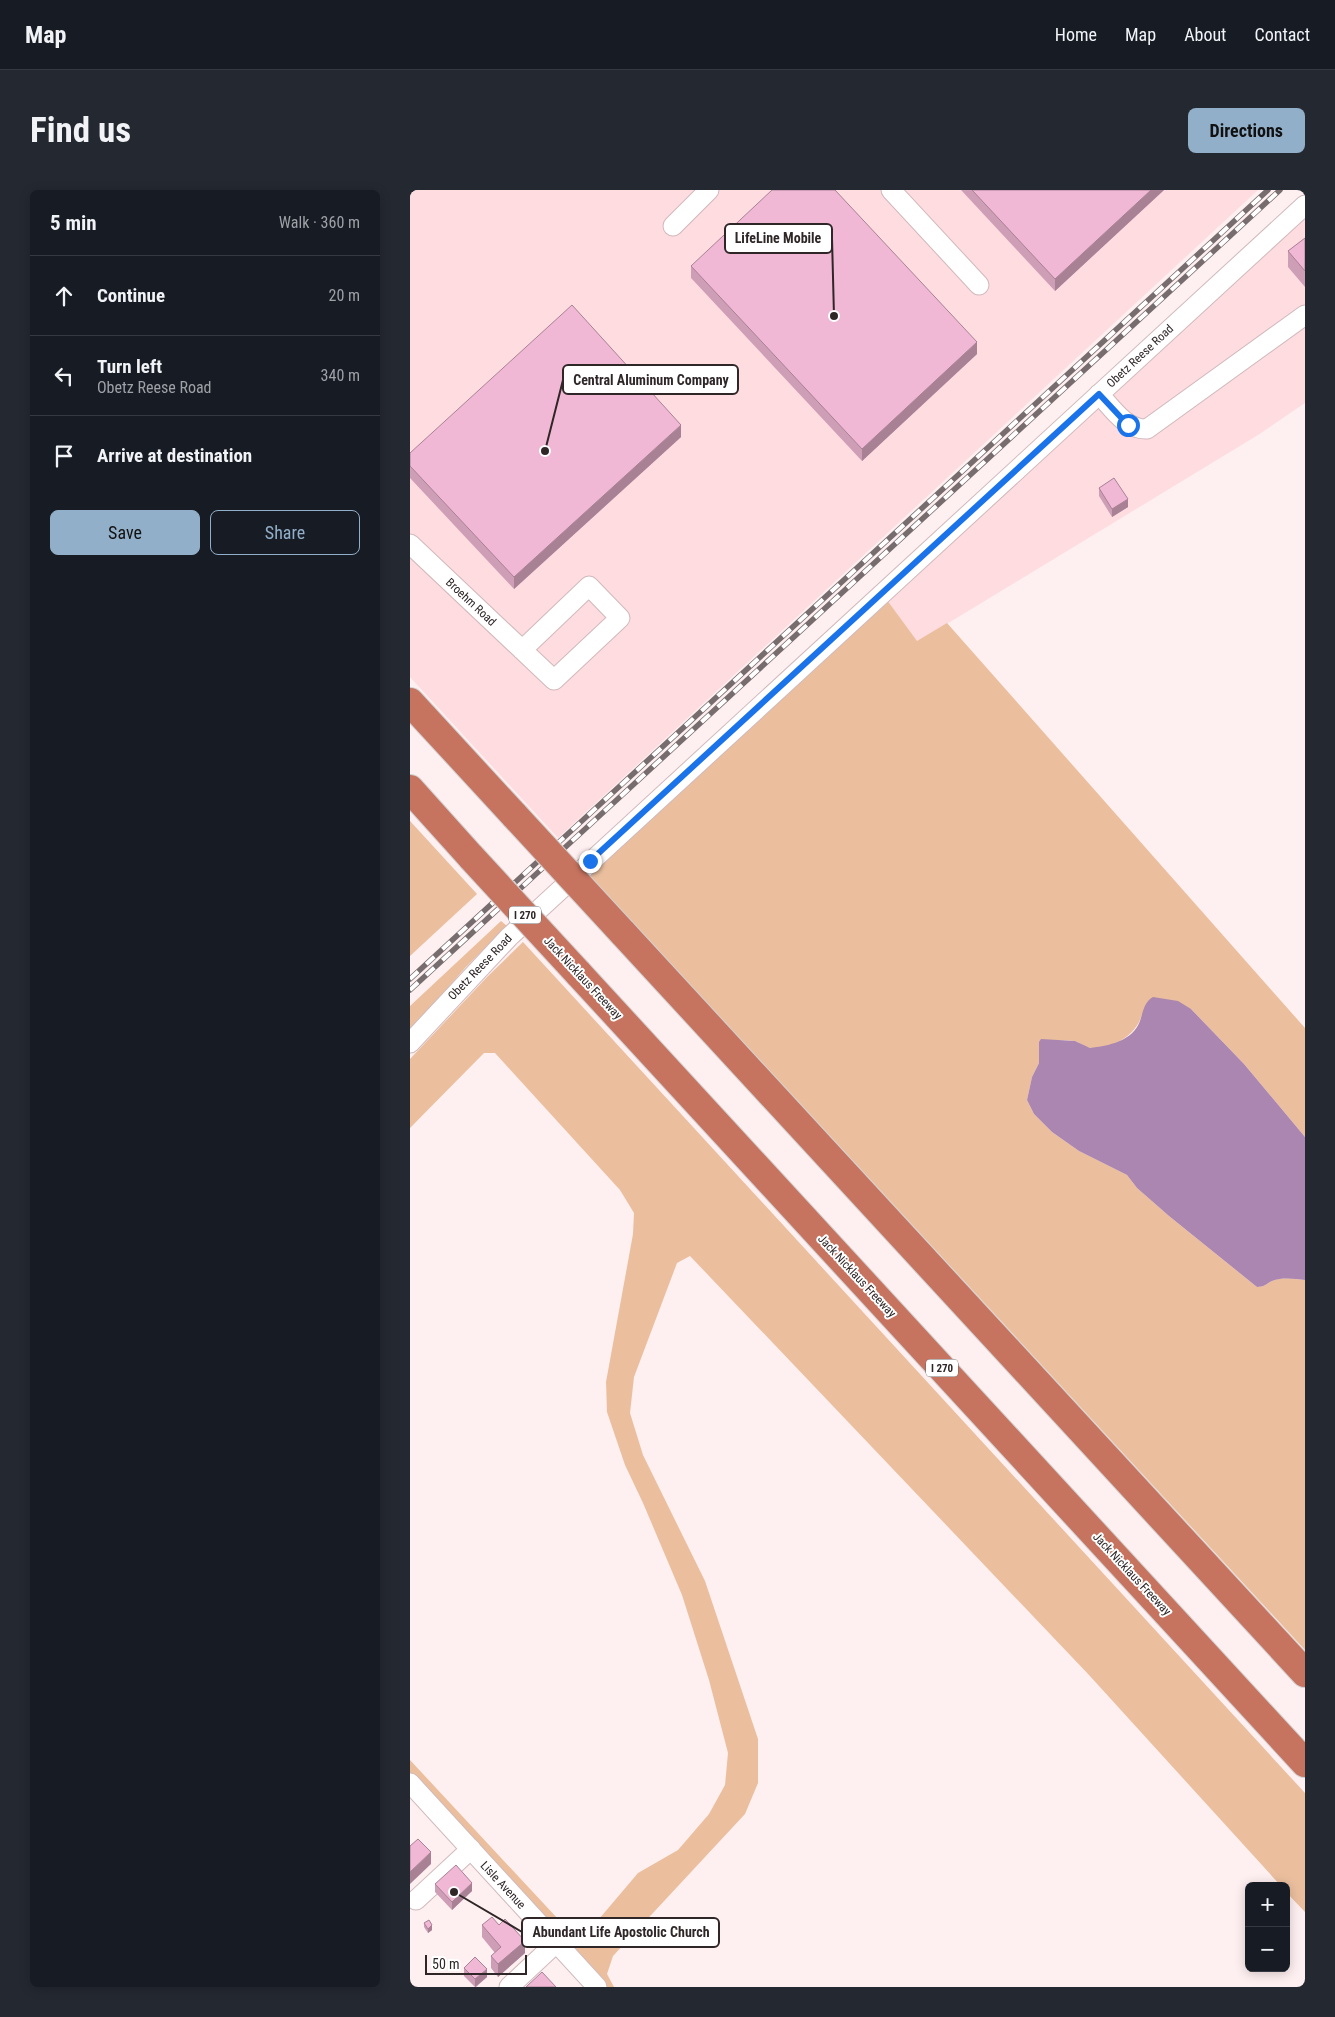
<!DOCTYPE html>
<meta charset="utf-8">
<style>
:root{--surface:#171b24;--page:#242831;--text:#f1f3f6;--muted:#9ea1a6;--line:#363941;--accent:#92afc9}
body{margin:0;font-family:"Roboto Condensed",sans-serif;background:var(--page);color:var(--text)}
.controls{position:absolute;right:15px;bottom:15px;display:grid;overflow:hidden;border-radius:8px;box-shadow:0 2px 12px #0003}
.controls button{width:45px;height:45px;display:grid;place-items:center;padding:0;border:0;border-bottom:1px solid var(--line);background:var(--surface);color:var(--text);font:25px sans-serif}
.scale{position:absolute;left:15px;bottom:12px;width:102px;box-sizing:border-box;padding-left:5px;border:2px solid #2f2627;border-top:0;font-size:14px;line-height:18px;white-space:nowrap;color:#2f2627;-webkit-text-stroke:4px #fff;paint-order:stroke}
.stop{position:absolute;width:15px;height:15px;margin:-11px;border:4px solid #1a73e8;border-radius:50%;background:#fff}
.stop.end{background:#1a73e8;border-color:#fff;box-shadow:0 1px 5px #0008}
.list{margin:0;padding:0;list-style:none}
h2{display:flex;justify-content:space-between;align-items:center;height:65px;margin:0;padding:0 20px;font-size:21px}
h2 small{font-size:16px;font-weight:400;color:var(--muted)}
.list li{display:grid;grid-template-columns:32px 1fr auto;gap:15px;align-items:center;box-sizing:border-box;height:80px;padding:0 20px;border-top:1px solid var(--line)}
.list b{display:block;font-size:19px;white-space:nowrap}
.list p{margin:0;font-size:16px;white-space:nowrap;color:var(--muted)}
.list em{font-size:16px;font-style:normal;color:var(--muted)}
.actions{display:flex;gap:10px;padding:15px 20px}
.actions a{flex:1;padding:11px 0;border:1px solid var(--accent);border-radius:8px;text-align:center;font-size:18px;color:var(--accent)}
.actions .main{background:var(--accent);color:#111}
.icon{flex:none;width:28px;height:28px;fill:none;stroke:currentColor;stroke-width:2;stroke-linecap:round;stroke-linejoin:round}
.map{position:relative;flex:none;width:895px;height:1797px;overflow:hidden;border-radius:8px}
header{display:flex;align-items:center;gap:30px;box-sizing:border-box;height:70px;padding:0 25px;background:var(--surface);border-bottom:1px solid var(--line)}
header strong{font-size:24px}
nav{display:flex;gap:28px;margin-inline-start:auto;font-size:18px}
.intro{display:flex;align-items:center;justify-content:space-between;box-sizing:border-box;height:120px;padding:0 30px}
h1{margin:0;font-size:35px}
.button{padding:12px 22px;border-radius:8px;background:var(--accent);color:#111;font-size:18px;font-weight:700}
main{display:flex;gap:30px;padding:0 30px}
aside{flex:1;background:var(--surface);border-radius:8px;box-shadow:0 2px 12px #0003}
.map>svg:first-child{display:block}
</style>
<header>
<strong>Map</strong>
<nav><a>Home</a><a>Map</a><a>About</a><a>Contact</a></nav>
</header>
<div class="intro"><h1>Find us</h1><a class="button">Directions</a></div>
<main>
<aside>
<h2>5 min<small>Walk · 360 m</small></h2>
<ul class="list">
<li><svg class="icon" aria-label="ahead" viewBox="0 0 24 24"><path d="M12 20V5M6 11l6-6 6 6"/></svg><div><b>Continue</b></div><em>20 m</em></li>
<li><svg class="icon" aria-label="left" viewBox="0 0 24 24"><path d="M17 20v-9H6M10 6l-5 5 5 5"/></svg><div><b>Turn left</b><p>Obetz Reese Road</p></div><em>340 m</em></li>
<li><svg class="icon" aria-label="arrive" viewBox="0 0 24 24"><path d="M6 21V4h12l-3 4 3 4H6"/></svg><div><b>Arrive at destination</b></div></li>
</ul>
<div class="actions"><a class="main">Save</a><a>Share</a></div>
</aside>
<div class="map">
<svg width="895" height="1797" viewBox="0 0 895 1797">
<rect width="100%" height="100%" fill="#feeff0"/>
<g fill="#fedce0">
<polygon points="0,0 848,0 148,648 0,487"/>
<polygon points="895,26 895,213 848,245 507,452 477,410"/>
</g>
<g fill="#ebbf9e">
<path d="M 477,410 L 507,451 L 537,433 L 895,838 L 895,947 L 834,874 L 781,819 L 732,824 C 727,845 703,859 681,858 C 675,858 670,852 664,851 C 652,849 640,852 629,852 L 629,873 L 622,887 L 617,910 L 624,924 L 642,942 L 669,961 L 717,985 L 727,998 L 759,1026 L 847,1097 C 854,1097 856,1094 862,1091 C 873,1086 884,1089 895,1090 L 895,1460 L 179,685 Z"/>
<polygon points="0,631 67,704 0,766"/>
<polygon points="91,731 97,736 55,778 0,841 0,816"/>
<polygon points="113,752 895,1603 895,1722 876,1702 876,1696 871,1696 679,1485 280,1066 267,1073 224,1187 220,1223 233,1265 295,1391 348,1549 348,1593 335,1624 203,1766 197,1784 204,1797 194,1797 0,1586 0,1570 162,1744 189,1729 228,1683 268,1660 299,1624 315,1595 318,1563 299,1490 272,1405 233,1313 215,1275 197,1222 196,1192 223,1044 224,1023 210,1000 85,863 74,863 0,938 0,869 77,787"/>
</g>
<path fill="#aa86b0" d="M 743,807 L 768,811 L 781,819 L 834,874 L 895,947 L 895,1090 C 884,1089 873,1087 862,1091 C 856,1094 854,1097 847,1097 L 759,1026 L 727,998 L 717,985 L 669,961 L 642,942 L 624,924 L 617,910 L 622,887 L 629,873 L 629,852 L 631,849 L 665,851 L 680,858 C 698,856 723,851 730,831 C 733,822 734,812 743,807 Z"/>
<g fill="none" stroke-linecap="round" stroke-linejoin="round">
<g stroke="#d1b9bc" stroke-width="21">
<g id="minor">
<polyline points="481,0 569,95"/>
<polyline points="263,36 299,0"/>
<path d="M 689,204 C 702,218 716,240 737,239 L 895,125"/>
<polyline points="0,354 144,490 210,428 179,396 112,460"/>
<polyline points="0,853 99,747 895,15"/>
<polyline points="0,1593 187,1797"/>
<polyline points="6,1710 61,1659"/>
<polyline points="99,1797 146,1753"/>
</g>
</g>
<g stroke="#d1cfcf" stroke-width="30">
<g id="highway">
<polyline points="0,512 105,626"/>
<polyline points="0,599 62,668"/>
<polyline points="212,742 895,1483"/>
<polyline points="168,783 895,1573"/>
</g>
</g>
<use href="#minor" stroke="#fff" stroke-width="19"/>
<use href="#highway" stroke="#c6735f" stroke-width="28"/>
<g stroke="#786d6e" stroke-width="5.5">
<g id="rail">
<polyline points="0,789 858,0"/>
<polyline points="0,800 870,0"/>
</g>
</g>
<use href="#rail" stroke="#fff" stroke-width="4" stroke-dasharray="11" stroke-linecap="butt"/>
<g stroke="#d1cfcf" stroke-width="30" stroke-linecap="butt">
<g id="highway-bridge">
<polyline points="105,626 212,742"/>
<polyline points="62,668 168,783"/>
</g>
</g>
<use href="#highway-bridge" stroke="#c6735f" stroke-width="28"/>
</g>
<g fill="#ce9eb7">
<polygon points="551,0 754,0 645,101"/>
<polygon points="895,48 895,97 878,77 878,61"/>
<polygon points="281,76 567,164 452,271 281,88"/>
<polygon points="271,247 104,399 0,288 0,263"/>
<polygon points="689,298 718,317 702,327 689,306"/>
<polygon points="25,1694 62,1701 42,1720 25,1702"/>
<polygon points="14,1733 22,1740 18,1743 14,1737"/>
<polygon points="72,1735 115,1763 88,1787 81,1778 81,1766 85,1763 72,1747"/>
<polygon points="54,1778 77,1787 66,1797 65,1797 54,1786"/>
</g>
<g fill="#a88195">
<polygon points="741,0 754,0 645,101 645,89"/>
<polygon points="567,152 567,164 452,271 452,259"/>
<polygon points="271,235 271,247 104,399 104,387"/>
<polygon points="718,309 718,317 702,327 702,319"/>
<polygon points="21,1662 21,1674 0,1694 0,1682"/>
<polygon points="62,1693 62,1701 42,1720 42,1712"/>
<polygon points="22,1735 22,1740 18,1743 18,1739"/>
<polygon points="115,1751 115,1763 88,1787 88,1774"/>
<polygon points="77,1779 77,1787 65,1797 65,1789"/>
</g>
<g fill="#f0b8d5" stroke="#a88195">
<polygon points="362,0 425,0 567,152 452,259 281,76"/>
<polygon points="562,0 741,0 645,89"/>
<polygon points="895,48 895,81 878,61"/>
<polygon points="162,115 271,235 104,387 0,276 0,263"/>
<polygon points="704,288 718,309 702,319 689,298"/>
<polygon points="8,1649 21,1662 0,1682 0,1656"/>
<polygon points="46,1675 62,1693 42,1712 25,1694"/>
<polygon points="82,1727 89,1735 95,1729 115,1751 88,1774 81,1766 91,1757 72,1735"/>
<polygon points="19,1730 22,1735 18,1739 14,1733"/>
<polygon points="65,1767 77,1779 65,1789 54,1778"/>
<polygon points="132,1782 146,1797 116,1797"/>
</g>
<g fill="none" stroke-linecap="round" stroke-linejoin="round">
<polyline stroke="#1a73e8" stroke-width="6" points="180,671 689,204 718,235"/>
</g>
<g text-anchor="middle" stroke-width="4" stroke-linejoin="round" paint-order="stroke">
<g fill="#fff" stroke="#6d6768" stroke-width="1">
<rect x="99" y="716.5" width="32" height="17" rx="4"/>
<rect x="516" y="1169.5" width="32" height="17" rx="4"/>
</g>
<g font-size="11" font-weight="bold" fill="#2f2627">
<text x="115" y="729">I 270</text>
<text x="532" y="1182">I 270</text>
</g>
<g font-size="12" fill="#2f2627" stroke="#fff">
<text transform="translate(730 166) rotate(-43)" y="4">Obetz Reese Road</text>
<text transform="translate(61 412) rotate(43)" y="4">Broehm Road</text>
<text transform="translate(70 777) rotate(-46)" y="4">Obetz Reese Road</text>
<text transform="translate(173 788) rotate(47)" y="4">Jack Nicklaus Freeway</text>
<text transform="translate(447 1086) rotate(47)" y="4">Jack Nicklaus Freeway</text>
<text transform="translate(722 1384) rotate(47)" y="4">Jack Nicklaus Freeway</text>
<text transform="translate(93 1695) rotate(47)" y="4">Lisle Avenue</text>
</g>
</g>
<path fill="none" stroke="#2f2627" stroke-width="2" d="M424 126L422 48M135 261L153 190M44 1702L112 1742"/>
<g fill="#2f2627" stroke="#fff" stroke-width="2">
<circle cx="424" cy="126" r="5"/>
<circle cx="135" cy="261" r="5"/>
<circle cx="44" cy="1702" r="5"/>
</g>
<g fill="#fff" stroke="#2f2627" stroke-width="2">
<rect x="315" y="34" width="107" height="29" rx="5"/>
<rect x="153" y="175" width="175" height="29" rx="5"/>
<rect x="112" y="1728" width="197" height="29" rx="5"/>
</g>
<g font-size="14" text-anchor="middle" font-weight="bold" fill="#2f2627">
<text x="368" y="53">LifeLine Mobile</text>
<text x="241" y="195">Central Aluminum Company</text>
<text x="211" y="1747">Abundant Life Apostolic Church</text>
</g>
</svg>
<div class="controls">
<button>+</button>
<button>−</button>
</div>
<div class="scale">50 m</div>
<div class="stop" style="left:718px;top:235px"></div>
<div class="stop end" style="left:180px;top:671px"></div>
</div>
</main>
